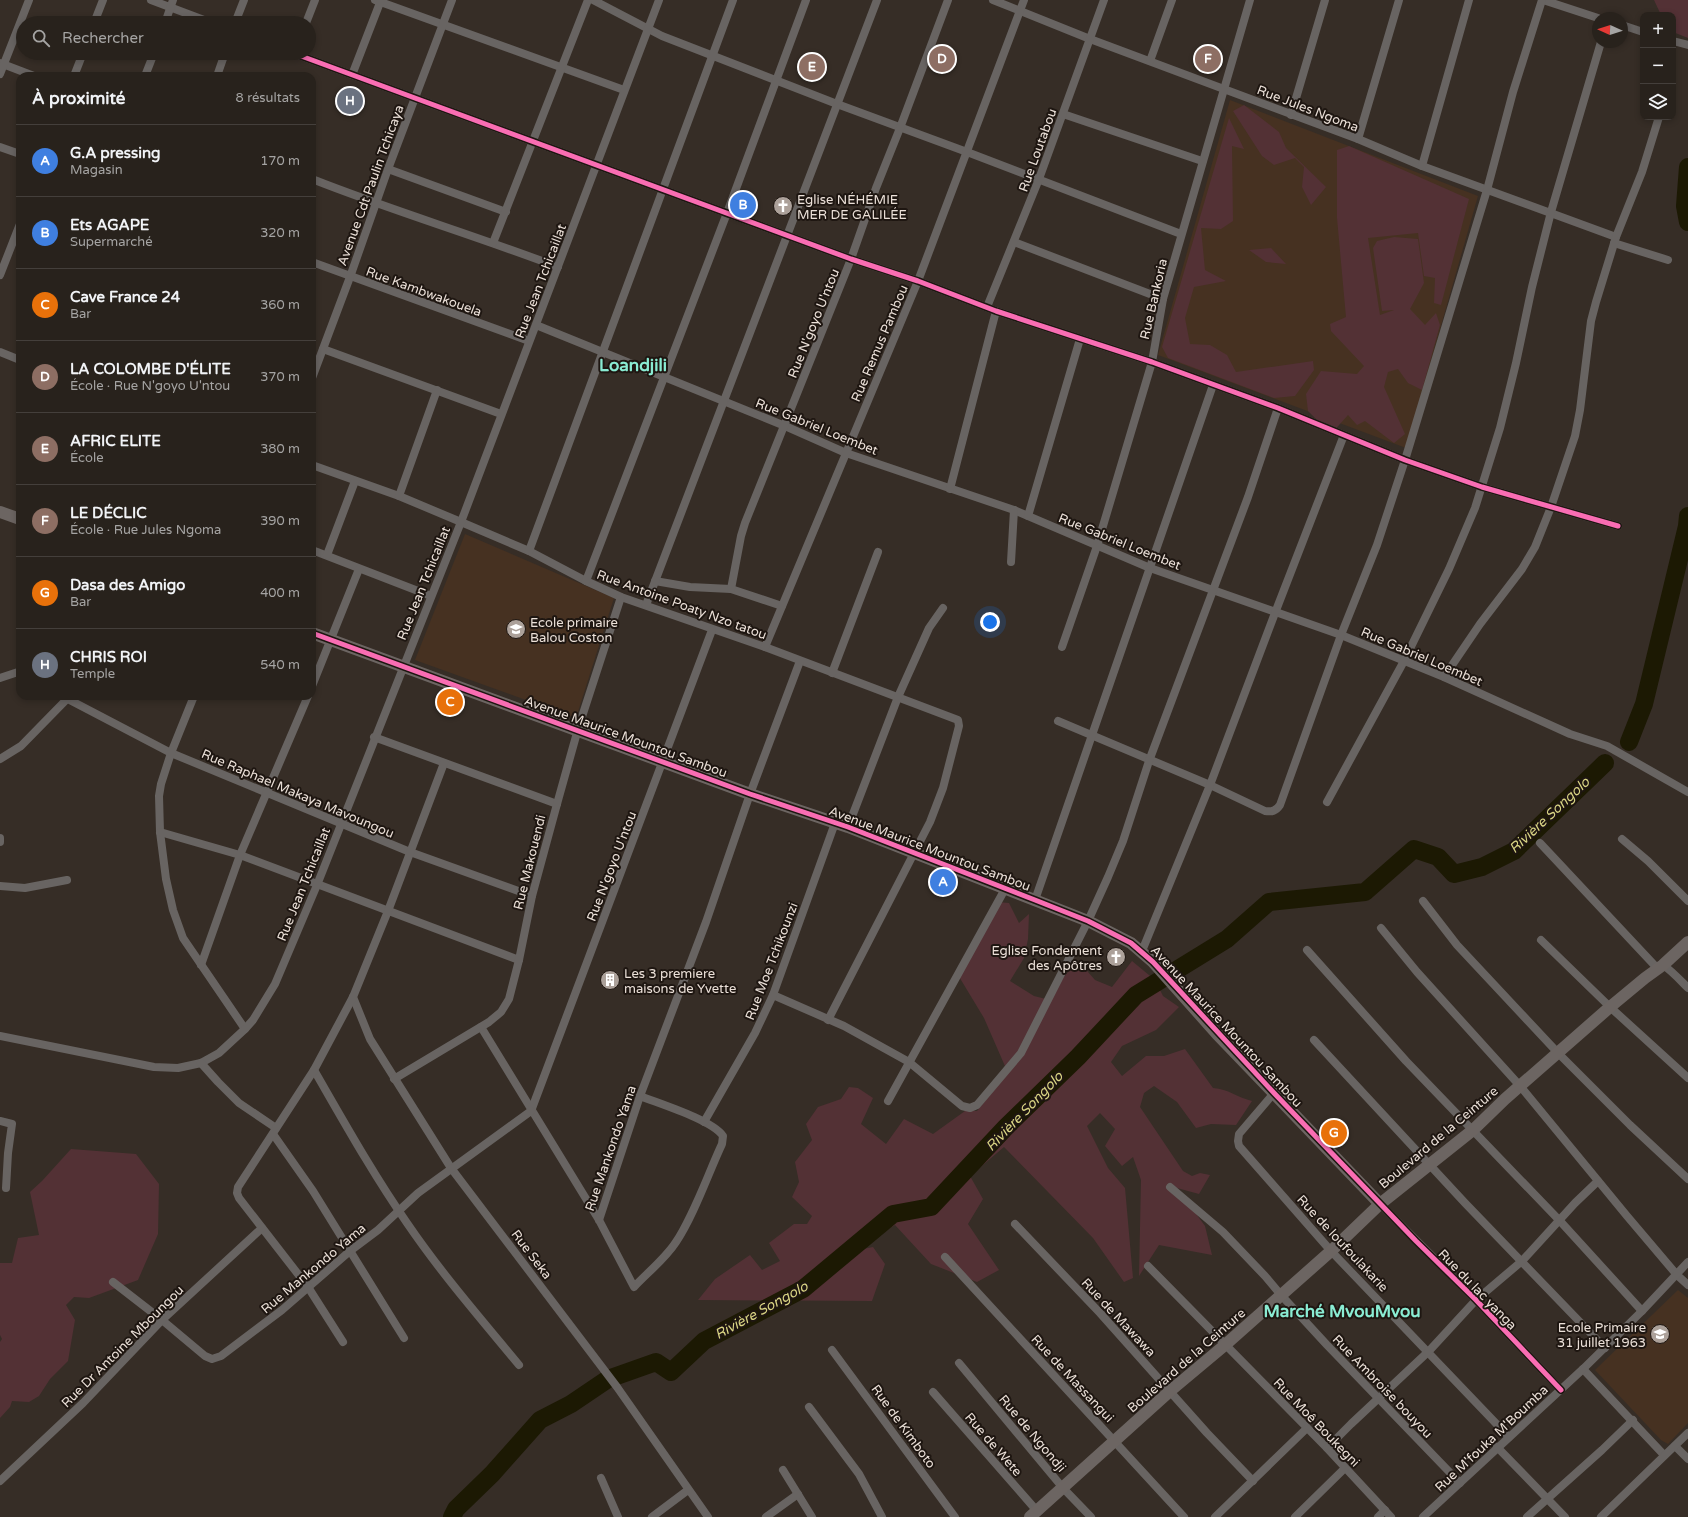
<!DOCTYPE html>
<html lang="fr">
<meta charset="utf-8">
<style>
:root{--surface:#28221c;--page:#302a25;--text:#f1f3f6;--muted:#a5a4a3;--line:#443f3b;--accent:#b45309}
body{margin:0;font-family:"Varela Round",sans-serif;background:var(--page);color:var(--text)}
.controls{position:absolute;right:12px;top:12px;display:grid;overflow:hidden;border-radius:8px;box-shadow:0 2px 6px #0003}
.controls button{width:36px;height:36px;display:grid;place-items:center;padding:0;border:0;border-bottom:1px solid var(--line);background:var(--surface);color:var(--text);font:20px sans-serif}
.compass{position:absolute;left:1592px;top:12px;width:36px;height:36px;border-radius:50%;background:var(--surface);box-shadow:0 2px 6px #0003;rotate:273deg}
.you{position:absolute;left:990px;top:622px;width:14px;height:14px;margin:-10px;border:3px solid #fff;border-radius:50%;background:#1a73e8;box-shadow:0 0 0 6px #1a73e833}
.badge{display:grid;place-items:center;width:26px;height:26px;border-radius:50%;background:var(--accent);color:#fff;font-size:13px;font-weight:700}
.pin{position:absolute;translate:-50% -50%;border:2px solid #fff;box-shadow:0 1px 4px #0006}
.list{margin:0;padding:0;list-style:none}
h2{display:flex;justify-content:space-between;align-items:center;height:52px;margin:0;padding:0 16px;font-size:17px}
h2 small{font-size:13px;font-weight:400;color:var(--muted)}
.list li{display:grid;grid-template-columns:26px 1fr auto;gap:12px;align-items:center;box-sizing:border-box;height:72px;padding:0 16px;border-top:1px solid var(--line)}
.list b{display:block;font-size:15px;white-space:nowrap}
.list p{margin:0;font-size:13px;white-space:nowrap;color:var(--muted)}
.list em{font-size:13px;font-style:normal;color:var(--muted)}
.icon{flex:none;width:22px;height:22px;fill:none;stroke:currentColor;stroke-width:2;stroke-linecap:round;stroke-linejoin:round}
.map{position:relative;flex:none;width:1688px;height:1517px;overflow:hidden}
.search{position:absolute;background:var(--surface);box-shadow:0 2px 6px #0003;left:16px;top:16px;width:300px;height:44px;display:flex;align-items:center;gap:10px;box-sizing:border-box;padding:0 14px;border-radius:22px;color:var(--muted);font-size:15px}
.panel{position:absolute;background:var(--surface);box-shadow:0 2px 6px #0003;left:16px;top:72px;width:300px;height:628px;border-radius:12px}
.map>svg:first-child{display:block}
</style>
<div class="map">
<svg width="1688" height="1517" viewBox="0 0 1688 1517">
<rect width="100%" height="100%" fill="#362d26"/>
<g fill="#463121">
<polygon points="1230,100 1478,196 1406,448 1158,355"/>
<polygon points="465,534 614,598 576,718 415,660"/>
<polygon points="1678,1290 1688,1298 1688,1423 1668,1444 1661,1440 1595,1370"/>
</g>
<g fill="#533135">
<polygon points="1654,0 1688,0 1688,38 1673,32 1673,15 1661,15"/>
<polygon points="1244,105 1279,132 1286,148 1326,187 1311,205 1302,187 1304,167 1295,158 1274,165 1262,156 1233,111"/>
<polygon points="1229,118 1244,149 1232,146 1233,221 1221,229 1201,228 1205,270 1226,281 1194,287 1185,318 1190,344 1210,345 1227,355 1236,372 1313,361 1314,370 1295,396 1274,398 1168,358 1162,347"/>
<polygon points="1349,146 1469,199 1441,305 1434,303 1435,278 1424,276 1418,233 1368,238 1380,315 1394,310 1382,311 1373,248 1377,241 1394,237 1418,239 1424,283 1410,309 1425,325 1436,313 1440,325 1422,390 1408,383 1398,369 1388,372 1384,387 1405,434 1394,443 1365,421 1357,425 1348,415 1331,434 1308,411 1306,394 1321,371 1357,374 1364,366 1331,331 1330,324 1346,317 1337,218 1337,150"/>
<polygon points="1271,248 1286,264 1266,262 1249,250"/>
<path d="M 997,902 L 1009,903 L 1019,923 L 1029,914 L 1028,939 L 1024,958 L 1010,981 L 1034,996 L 1046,999 L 1068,972 L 1081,964 L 1095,980 L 1112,987 L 1132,961 L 1155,980 L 1163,996 L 1179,1007 L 1156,1030 L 1122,1046 L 1111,1062 L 1122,1076 L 1146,1056 L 1164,1056 L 1185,1049 L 1213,1088 C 1229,1089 1236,1097 1252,1101 L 1236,1125 L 1211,1124 L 1196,1128 L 1177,1102 L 1154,1086 L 1144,1093 L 1140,1107 L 1183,1171 L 1192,1176 L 1200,1173 L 1210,1175 L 1199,1194 L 1177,1188 L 1205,1226 L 1212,1255 L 1159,1245 L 1139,1276 L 1141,1180 L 1133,1157 L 1122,1166 L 1105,1146 L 1115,1129 L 1100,1113 L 1087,1126 L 1108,1168 L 1125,1188 L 1133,1278 L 1124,1282 L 1093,1238 L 1004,1147 L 970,1176 L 983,1199 L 968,1224 L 999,1270 L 977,1282 L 931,1264 L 895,1225 L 873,1238 L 863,1249 L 873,1247 L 885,1264 L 872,1301 L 698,1300 L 715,1279 L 750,1255 L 762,1270 L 780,1261 L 769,1243 L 794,1224 L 807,1224 L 812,1216 L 792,1197 L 799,1182 L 795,1162 L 812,1140 L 806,1124 L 818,1107 L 841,1099 L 849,1087 L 858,1088 L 873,1098 L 861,1124 L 886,1144 L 904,1119 L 933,1134 L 965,1111 L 977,1111 L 1008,1073 L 984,1018 L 958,975 Z"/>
<polygon points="71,1149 136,1154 159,1184 158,1234 138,1280 89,1298 74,1297 66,1305 75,1320 68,1361 50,1379 39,1396 29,1402 12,1401 10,1407 0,1418 0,1342 2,1339 0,1335 0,1263 12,1263 18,1238 39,1235 30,1192 42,1181"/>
</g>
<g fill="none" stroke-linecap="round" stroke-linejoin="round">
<g stroke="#1c1903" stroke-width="18">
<polyline points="1688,167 1685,206 1688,222"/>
<polyline points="1629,742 1644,704 1687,526 1688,516"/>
<polyline points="452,1517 456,1509 492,1474 540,1420 571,1404 608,1379 656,1362 671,1372 704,1341 803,1289 893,1214 931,1207 1006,1127 1078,1057 1136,995 1227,939 1269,902 1365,892 1414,849 1438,857 1454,874 1482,867 1514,851 1605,763"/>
</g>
<g stroke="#686462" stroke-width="8">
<polyline points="151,0 212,23"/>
<polyline points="375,0 624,90"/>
<polyline points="593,0 662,36 837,104 967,152 1181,234"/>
<polyline points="993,0 1090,39 1358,139 1422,166 1616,237"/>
<polyline points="1543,0 1598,18"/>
<polyline points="94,23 103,0"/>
<polyline points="165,23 173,0"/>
<polyline points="235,23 244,0"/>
<polyline points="306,23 315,0"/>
<polyline points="1622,25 1643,32"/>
<polyline points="1673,41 1688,45"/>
<polyline points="293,53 851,259 918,281 996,311 1152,362 1278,408 1405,460 1482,487 1618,526"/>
<polyline points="1150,61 1172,0"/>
<polyline points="0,63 34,76"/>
<polyline points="0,74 29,0"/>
<polyline points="352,75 381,0"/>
<polyline points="74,76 83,53"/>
<polyline points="145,76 154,53"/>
<polyline points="217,76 225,53"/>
<polyline points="1063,114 1202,161"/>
<polyline points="1291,115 1325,0"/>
<polyline points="1358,139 1399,0"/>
<polyline points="0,147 20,154"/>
<polyline points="1422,166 1469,0"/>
<polyline points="388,169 506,212"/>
<path d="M 312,179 C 393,211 477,236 558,267"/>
<polyline points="1014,242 1163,299"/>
<polyline points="493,243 588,0"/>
<polyline points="1614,243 1668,260"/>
<polyline points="312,262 529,341"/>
<polyline points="0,275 20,224"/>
<polyline points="987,307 1039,179 1104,0"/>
<polyline points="536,325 785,426 846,453 1014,510 1150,568 1341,635 1444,677 1570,734 1607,746 1688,792"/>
<polyline points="323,349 501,414"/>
<polyline points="0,352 20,360"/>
<polyline points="312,378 350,277 388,169 452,0"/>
<polyline points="312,465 399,496 461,522 529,551 586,581 621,597 765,647 958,720 959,726 943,788 930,822 828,1020"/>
<polyline points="950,489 996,311"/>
<polyline points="399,496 437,390"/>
<polyline points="1028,516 1080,339"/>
<polyline points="312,550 431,596"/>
<polyline points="529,551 733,0"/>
<polyline points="327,555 355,481"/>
<polyline points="1011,562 1014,510"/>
<polyline points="586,581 727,213 806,0"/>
<polyline points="655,581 690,587 731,589 782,606"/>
<polyline points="731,589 741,536 745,523 851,259 876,188 900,128 948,0"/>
<polyline points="646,605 877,0"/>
<polyline points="765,647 918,281 1024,0"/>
<polyline points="1062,647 1097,546 1152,362 1163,299 1250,0"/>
<polyline points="832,673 878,552"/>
<polyline points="1444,677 1480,624 1522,569 1535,547 1551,507 1575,436 1580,410 1591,321 1596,302 1616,237 1642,172 1659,117"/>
<polyline points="0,678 18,672 20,674"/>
<polyline points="312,686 359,569"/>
<polyline points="62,696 171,753 410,852 532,896"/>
<polyline points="194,696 171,753 161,784 159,796 160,832 166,879 173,910 183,938 245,1029"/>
<path d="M 1058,721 L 1210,785 L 1265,811 C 1272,812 1276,811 1280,805 L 1341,635 L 1377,545 L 1405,460 L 1487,190 L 1513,92 L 1542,0"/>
<polyline points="374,737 557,804"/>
<polyline points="0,759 21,746 67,699"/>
<polyline points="1327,802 1404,661 1449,569 1475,508 1500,428 1516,363 1532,287 1551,212 1601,42"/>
<polyline points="848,827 898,697 929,628 943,608"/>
<polyline points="160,832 240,855 519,960"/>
<polyline points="1622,839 1648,861 1688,901"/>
<polyline points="0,842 0,838"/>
<polyline points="1540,843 1658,969"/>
<polyline points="0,886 25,888 67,880"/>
<polyline points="1035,900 1213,385"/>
<polyline points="1423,901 1457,945 1558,1053 1630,1125 1688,1179"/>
<polyline points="1381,928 1417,972 1521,1087 1627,1216 1677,1275 1688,1285"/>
<polyline points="1541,940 1610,1007 1688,1078"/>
<polyline points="1307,950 1406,1061 1560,1221 1642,1311"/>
<polyline points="1142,951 1210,785 1275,613 1344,435"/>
<polyline points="201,965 240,855 308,696"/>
<path d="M 1663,965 C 1672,971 1680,980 1688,988"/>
<polyline points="773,995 844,1026 909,1062 962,1106 970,1108 977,1105 1021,1053 1088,921 1108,877 1123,841 1149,761 1248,497 1278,408"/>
<polyline points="353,997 370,1039 451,1168 617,1387 708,1517"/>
<path d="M 481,1027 L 599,1220 L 634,1287 C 648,1272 665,1259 676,1242 C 694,1215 708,1174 722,1144 L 723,1136 C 712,1120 660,1104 640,1096"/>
<polyline points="0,1036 154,1067 178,1068 201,1063 219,1053 245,1029 253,1020 275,984 317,885 461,522 659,0"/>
<polyline points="1314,1040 1465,1203 1605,1348"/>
<polyline points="201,1063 218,1082 239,1103 276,1128"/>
<path d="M 314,1070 C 344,1122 373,1174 407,1223 C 441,1273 481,1319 519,1365"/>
<polyline points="394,1079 489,1022 501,1012 509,999 519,960 532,896 557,804 578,729 621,597"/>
<polyline points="1274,1093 1239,1134 1238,1141 1239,1146 1331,1251 1509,1437"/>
<polyline points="888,1101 1005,889"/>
<polyline points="531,1111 712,630"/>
<polyline points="0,1121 12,1124 8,1153 6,1188"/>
<polyline points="704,1122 755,1033 773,995 835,823"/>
<polyline points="273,1134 313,1191 404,1338"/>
<polyline points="1170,1187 1223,1232 1265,1276 1281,1295 1327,1345 1460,1483"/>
<polyline points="1380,1204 1476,1300 1561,1390"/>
<polyline points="599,1220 640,1096 706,922 750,794 800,661"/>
<polyline points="1015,1224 1100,1313 1207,1433 1253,1481"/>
<polyline points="945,1257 1184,1517"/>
<polyline points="1148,1266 1327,1448 1391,1517"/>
<polyline points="113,1282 162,1320 205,1356 212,1359 221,1356 282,1310 350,1251 378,1230 418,1193 531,1111"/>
<polyline points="343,1342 308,1287 239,1198 237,1193 238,1187 314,1070 353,997 388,911 444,763"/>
<polyline points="832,1350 955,1517"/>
<polyline points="959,1363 1063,1488 1091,1517"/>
<polyline points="1583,1369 1664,1455"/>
<polyline points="933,1392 1037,1511"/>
<polyline points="809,1407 859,1474 882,1517"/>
<polyline points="1675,1446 1688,1459"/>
<polyline points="1497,1447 1565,1517"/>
<polyline points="1327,1448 1351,1424 1429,1351 1476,1300 1522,1261 1575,1203 1598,1181"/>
<polyline points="783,1470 812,1517"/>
<polyline points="601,1478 618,1517"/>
<polyline points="0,1481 83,1403 162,1320 262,1228"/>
<polyline points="652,1517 688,1490"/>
<polyline points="766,1517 798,1494"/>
<polyline points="1215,1517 1307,1428"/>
<polyline points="1295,1517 1345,1468"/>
<polyline points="1378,1517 1385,1510"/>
<polyline points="1423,1517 1583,1369 1642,1311 1688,1262"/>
<polyline points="1527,1517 1602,1450 1633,1420"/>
<polyline points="1601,1517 1688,1433"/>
</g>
<g stroke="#6c6562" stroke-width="12">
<polyline points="0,512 20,519"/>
<polyline points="312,633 750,794 848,827 1088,921 1131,943 1153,962 1217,1034 1380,1204"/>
<polyline points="1030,1517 1170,1391 1225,1345 1331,1251 1380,1204 1473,1130 1505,1099 1610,1007 1645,978 1663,965 1688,942"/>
</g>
<g stroke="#1e1611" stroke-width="8">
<g id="cycleway">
<polyline points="293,53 851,259 918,281 996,311 1152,362 1278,408 1405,460 1482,487 1618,526"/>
<polyline points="312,633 750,794 848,827 1035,900 1088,921 1131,943 1153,962 1274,1093 1416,1241 1476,1300 1561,1390"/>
</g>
</g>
<use href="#cycleway" stroke="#f96db3" stroke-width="5"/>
</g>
<defs>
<g id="church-disc" transform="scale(1)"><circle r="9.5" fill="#aca19a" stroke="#1e1611"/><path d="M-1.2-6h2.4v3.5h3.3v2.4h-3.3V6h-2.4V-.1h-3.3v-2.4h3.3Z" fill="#fff"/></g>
<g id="school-disc" transform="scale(1)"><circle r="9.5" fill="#aca19a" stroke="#1e1611"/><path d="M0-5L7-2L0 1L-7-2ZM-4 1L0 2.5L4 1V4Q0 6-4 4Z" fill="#fff"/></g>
<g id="building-disc" transform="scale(1)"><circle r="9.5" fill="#aca19a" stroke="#1e1611"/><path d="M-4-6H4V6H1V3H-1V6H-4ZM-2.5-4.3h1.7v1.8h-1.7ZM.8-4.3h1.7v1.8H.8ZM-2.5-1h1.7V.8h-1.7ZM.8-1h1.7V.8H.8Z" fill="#fff"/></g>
</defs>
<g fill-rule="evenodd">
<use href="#church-disc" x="783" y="206"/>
<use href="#school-disc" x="516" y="629"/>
<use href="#church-disc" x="1116" y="957"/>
<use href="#building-disc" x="610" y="980"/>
<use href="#school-disc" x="1660" y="1334"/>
</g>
<g text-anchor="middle" stroke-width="4" stroke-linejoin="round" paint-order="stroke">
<g font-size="13" fill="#ebe0d8" stroke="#1e1611">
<text transform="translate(1308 108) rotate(21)" y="5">Rue Jules Ngoma</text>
<text transform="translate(1037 150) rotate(-70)" y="5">Rue Loutabou</text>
<text transform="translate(370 185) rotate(-70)" y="5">Avenue Cdt Paulin Tchicaya</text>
<text transform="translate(540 281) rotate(-69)" y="5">Rue Jean Tchicaillat</text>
<text transform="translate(424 291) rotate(20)" y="5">Rue Kambwakouela</text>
<text transform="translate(1153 299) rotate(-77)" y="5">Rue Bankoria</text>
<text transform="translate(813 323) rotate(-68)" y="5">Rue N'goyo U'ntou</text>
<text transform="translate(879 343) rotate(-67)" y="5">Rue Remus Pambou</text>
<text transform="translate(817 426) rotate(22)" y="5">Rue Gabriel Loembet</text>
<text transform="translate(1120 541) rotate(22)" y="5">Rue Gabriel Loembet</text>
<text transform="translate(423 583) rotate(-68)" y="5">Rue Jean Tchicaillat</text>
<text transform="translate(682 604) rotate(20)" y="5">Rue Antoine Poaty Nzo tatou</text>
<text transform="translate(1422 656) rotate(23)" y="5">Rue Gabriel Loembet</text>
<text transform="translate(626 736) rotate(20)" y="5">Avenue Maurice Mountou Sambou</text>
<text transform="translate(298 793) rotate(23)" y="5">Rue Raphael Makaya Mavoungou</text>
<text transform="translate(930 848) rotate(21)" y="5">Avenue Maurice Mountou Sambou</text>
<text transform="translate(529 862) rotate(-76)" y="5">Rue Makouendi</text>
<text transform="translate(611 866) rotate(-69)" y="5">Rue N'goyo U'ntou</text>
<text transform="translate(303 884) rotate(-68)" y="5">Rue Jean Tchicaillat</text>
<text transform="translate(771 961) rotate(-69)" y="5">Rue Moe Tchikounzi</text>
<text transform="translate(1227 1026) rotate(47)" y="5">Avenue Maurice Mountou Sambou</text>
<text transform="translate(1438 1137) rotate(-40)" y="5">Boulevard de la Ceinture</text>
<text transform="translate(610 1148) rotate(-71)" y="5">Rue Mankondo Yama</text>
<text transform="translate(1343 1243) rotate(47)" y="5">Rue de loufoulakarie</text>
<text transform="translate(532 1254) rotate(53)" y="5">Rue Seka</text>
<text transform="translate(313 1268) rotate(-40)" y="5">Rue Mankondo Yama</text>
<text transform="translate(1478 1289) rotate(46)" y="5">Rue du lac yanga</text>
<text transform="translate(1119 1317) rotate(47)" y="5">Rue de Mawawa</text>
<text transform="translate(122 1346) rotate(-45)" y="5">Rue Dr Antoine Mboungou</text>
<text transform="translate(1186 1360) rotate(-41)" y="5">Boulevard de la Ceinture</text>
<text transform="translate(1073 1378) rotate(47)" y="5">Rue de Massangui</text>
<text transform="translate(1383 1386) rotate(46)" y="5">Rue Ambroise bouyou</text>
<text transform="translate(1317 1422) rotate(46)" y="5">Rue Moê Boukegni</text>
<text transform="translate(904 1426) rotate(54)" y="5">Rue de Kimboto</text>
<text transform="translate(1033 1433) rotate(50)" y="5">Rue de Ngondji</text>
<text transform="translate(1491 1438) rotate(-43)" y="5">Rue M'fouka M'Boumba</text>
<text transform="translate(994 1444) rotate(49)" y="5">Rue de Wete</text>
</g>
<g font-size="13" fill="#ebe0d8" stroke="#1e1611" text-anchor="start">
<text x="797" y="204">Eglise NÉHÉMIE<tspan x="797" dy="15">MER DE GALILÉE</tspan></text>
<text x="530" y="627">Ecole primaire<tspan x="530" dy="15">Balou Coston</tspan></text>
<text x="1102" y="955" text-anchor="end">Eglise Fondement<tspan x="1102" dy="15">des Apôtres</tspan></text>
<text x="624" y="978">Les 3 premiere<tspan x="624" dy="15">maisons de Yvette</tspan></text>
<text x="1646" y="1332" text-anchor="end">Ecole Primaire<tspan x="1646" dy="15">31 juillet 1963</tspan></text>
</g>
<g font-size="14" font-style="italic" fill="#dad584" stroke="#1e1611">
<text transform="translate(1549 815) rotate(-43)" y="5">Rivière Songolo</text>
<text transform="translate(1024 1111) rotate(-46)" y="5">Rivière Songolo</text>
<text transform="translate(761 1310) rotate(-29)" y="5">Rivière Songolo</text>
</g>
<g font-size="17" font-weight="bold" fill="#8aecd3" stroke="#1e1611">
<text x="633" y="371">Loandjili</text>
<text x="1342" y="1317">Marché MvouMvou</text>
</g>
</g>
</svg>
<div class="controls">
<button>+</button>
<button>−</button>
<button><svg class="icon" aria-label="layers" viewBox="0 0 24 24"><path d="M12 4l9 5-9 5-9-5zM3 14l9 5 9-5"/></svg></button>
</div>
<svg class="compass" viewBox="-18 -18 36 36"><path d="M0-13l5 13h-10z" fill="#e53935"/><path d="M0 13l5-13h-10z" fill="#a5a4a3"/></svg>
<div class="you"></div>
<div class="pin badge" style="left:943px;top:882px;background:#3f7fe0">A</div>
<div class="pin badge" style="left:743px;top:205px;background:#3f7fe0">B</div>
<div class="pin badge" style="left:450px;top:702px;background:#e8710a">C</div>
<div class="pin badge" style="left:942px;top:59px;background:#8d6e63">D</div>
<div class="pin badge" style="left:812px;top:67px;background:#8d6e63">E</div>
<div class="pin badge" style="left:1208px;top:59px;background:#8d6e63">F</div>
<div class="pin badge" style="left:1334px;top:1133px;background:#e8710a">G</div>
<div class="pin badge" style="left:350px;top:101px;background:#6b7280">H</div>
<div class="search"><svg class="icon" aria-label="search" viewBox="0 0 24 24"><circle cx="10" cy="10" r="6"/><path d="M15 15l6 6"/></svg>Rechercher</div>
<section class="panel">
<h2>À proximité<small>8 résultats</small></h2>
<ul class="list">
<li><span class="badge" style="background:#3f7fe0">A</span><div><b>G.A pressing</b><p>Magasin</p></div><em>170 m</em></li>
<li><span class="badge" style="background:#3f7fe0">B</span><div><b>Ets AGAPE</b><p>Supermarché</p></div><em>320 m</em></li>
<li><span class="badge" style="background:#e8710a">C</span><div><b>Cave France 24</b><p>Bar</p></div><em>360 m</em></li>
<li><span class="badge" style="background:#8d6e63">D</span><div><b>LA COLOMBE D'ÉLITE</b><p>École · Rue N'goyo U'ntou</p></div><em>370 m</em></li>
<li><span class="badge" style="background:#8d6e63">E</span><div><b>AFRIC ELITE</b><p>École</p></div><em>380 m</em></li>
<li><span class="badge" style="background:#8d6e63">F</span><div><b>LE DÉCLIC</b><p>École · Rue Jules Ngoma</p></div><em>390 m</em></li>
<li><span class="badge" style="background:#e8710a">G</span><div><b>Dasa des Amigo</b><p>Bar</p></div><em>400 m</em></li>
<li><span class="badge" style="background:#6b7280">H</span><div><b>CHRIS ROI</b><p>Temple</p></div><em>540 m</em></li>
</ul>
</section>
</div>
